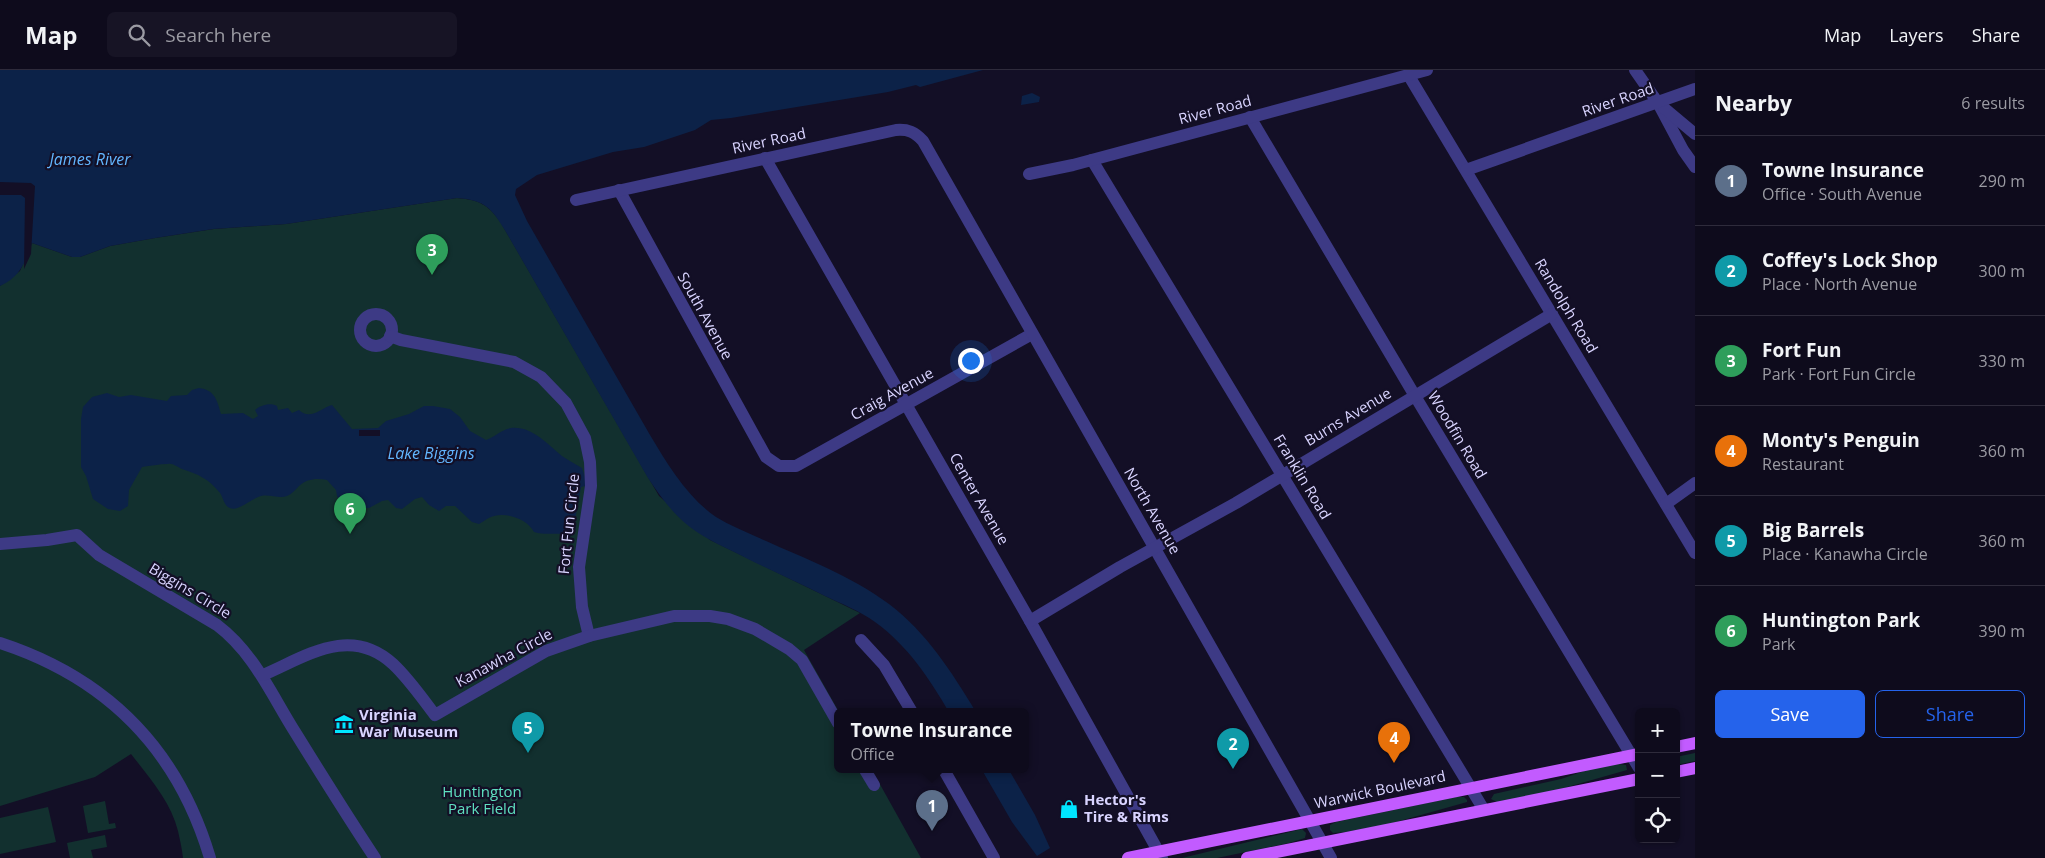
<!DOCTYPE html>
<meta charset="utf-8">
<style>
:root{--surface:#0e0b1c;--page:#171425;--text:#f1f3f6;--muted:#9b9ba3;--line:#2e2b3b;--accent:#2563eb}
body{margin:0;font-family:"Open Sans",sans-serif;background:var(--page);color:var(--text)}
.controls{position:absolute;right:15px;bottom:15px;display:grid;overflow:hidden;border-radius:8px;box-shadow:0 1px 4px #0004}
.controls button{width:45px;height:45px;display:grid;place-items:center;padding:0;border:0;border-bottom:1px solid var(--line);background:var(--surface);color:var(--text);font:25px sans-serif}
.you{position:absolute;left:970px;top:290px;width:18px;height:18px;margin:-12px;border:4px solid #fff;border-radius:50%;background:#1a73e8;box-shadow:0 0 0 8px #1a73e833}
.badge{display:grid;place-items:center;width:32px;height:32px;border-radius:50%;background:var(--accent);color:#fff;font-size:16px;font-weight:700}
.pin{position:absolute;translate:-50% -41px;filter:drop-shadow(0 1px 2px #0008)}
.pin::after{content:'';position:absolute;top:26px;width:18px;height:15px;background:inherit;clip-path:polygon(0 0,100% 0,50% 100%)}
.popup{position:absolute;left:834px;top:638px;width:195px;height:65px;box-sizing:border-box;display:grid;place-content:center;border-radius:8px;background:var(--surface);filter:drop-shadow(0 1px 4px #0005);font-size:16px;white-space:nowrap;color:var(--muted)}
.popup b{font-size:19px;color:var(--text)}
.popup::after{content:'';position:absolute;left:50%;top:100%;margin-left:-10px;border:10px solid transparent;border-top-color:var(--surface)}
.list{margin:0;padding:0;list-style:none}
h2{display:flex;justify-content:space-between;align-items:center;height:65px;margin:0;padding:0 20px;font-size:21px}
h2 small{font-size:16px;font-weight:400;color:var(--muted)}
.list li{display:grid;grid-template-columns:32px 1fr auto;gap:15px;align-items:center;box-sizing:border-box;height:90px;padding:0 20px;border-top:1px solid var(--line)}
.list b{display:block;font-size:19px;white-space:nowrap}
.list p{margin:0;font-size:16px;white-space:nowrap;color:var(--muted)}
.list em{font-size:16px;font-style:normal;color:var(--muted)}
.actions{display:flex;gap:10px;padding:15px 20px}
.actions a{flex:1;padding:11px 0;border:1px solid var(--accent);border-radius:8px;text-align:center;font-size:18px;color:var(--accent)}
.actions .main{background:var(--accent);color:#fff}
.icon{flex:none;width:28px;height:28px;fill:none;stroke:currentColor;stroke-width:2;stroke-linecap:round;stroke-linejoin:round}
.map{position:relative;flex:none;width:1695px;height:788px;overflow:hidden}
header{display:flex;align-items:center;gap:30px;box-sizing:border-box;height:70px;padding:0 25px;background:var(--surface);border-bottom:1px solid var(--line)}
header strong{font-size:24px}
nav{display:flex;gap:28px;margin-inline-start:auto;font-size:18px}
.search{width:350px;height:45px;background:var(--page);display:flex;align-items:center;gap:12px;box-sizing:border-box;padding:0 18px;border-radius:8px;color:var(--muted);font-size:19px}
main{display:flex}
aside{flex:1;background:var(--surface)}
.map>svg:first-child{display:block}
</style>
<header>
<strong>Map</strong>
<div class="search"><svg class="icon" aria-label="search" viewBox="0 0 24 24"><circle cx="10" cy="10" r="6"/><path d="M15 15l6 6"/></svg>Search here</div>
<nav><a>Map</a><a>Layers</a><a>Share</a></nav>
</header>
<main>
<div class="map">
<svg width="1695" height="788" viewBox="0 0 1695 788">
<rect width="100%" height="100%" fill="#130f26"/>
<g fill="#12302f">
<path d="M 457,128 C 479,130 488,134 501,153 L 659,426 L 710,470 L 860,543 L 804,580 L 839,642 L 838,700 L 872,700 L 921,788 L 183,788 C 182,779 180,770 178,761 C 171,732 149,707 131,684 L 95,707 L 0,736 L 0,216 L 20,201 L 32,173 L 72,187 L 80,187 L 110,176 L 155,168 L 214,159 L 286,154 Z"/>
<polygon points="1695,683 1695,691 1676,695 1676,687"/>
<polygon points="1619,694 1626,695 1627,700 1550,722 1497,732 1491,729 1494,724 1561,709 1590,699"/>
<polygon points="1456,727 1464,727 1467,730 1467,732 1389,754 1346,762 1333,763 1330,760 1330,755 1336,752"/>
<polygon points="105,731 109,754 115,753 116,758 88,763 83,736"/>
<polygon points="48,737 56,772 0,784 0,748"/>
<polygon points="1302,759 1306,763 1305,768 1289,773 1217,788 1182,788"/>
<polygon points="105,765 107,777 91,780 93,788 70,788 67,773"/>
</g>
<g fill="#0c2248">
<path d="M 0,0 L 983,0 L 920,17 L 916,15 L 888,22 L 731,48 L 711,50 L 695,60 L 644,77 L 613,82 L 537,105 L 516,119 L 515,125 L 527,151 L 650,365 C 668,395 687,427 716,447 C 729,455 744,461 757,467 C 801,487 850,505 889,534 C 927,563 951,601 976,642 L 949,642 C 929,608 908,576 875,552 C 860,541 842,534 825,526 C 799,513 772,501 746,488 C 727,478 707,470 690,457 C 673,444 660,426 648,408 L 506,162 C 492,139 486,130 457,128 L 286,154 L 213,159 L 155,168 L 110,176 L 80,187 L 72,187 L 32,173 C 26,192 19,208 0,216 Z"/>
<polygon points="1032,23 1040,27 1039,32 1021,35 1022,26"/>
<path d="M 199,318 C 215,320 217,330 221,344 L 243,343 L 253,349 L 258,346 L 255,340 C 260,335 271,332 277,336 L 278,340 L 288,338 L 292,343 L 299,340 C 310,351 321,338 332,335 L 352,359 L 378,358 L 386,351 L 409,344 L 424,336 L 433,336 L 450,339 L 460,347 L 470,361 L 486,370 C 495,367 500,360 511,358 C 532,356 547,374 562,386 C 568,390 575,394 582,398 L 586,410 L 585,416 L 581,417 L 574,455 L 562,464 C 552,463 544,465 534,462 C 528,450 508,442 494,446 C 489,447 484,451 479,454 L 472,452 L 455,436 L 446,436 L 439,441 L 429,435 L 422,427 L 415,429 L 402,439 L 396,438 L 388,430 L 382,431 L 369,438 L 365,438 L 356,432 L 340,431 L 337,426 L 336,420 L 327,410 C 316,408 307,409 299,416 C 295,420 292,424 287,426 C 279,429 270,424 261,426 C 252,428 238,442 230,438 C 224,436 223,427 220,423 C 209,409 198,404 182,399 C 177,397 173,393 168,394 C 159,394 150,396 142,397 L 129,420 L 128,436 L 120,441 L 108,439 L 93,429 L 86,406 L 81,397 L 81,349 L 83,337 L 92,327 L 107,323 L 119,327 L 131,325 L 167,331 L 171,326 L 187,325 L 192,320 Z"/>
<polygon points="982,700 1009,700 1035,745 1050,778 1037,786 1012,752"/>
</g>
<g fill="#130f26">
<polygon points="0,112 31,113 35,116 31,184 24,199 25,128 21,125 0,125"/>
<rect x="359" y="360" width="21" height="6"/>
</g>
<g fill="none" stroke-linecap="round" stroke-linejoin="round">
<g stroke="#3d3a85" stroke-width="12">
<polyline points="1635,0 1658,33 1683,80 1695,97"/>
<polyline points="1409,6 1695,483"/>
<polyline points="1664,38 1695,64"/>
<polyline points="1250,47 1415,326 1639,698"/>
<polyline points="765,88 1030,551 1162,788"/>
<polyline points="1092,90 1484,740"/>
<polyline points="1466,100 1695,19"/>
<polyline points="1029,104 1073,95 1427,0"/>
<polyline points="619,120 766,387 779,396 796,396 1032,264"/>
<path d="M 576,130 L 896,60 C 908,59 915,62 923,71 L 1331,788"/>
<circle cx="376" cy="260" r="16"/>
<polyline points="390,266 401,270 514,292 541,307 566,333 585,368 590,392 591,416 579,497 582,537 589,566"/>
<polyline points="1666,434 1695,413"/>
<path d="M 0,474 L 47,470 L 77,465 L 99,485 L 217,555 C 254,583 271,624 295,662 C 321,704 347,746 375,788"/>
<polyline points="1030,551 1120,497 1236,433 1552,244"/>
<polyline points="861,570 884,595 912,642"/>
<path d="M 0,573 C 107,608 178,680 210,788"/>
<path d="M 263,605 C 307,586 350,555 393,594 C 409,609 422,628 435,645 L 546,581 L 589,566 L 674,546 L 710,546 L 728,549 L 755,559 L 789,579 L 802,590 L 838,653"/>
<polyline points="865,700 874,715"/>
<polyline points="944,700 994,788"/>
</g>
<g stroke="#c25bff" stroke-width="12">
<polyline points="1676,677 1695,673"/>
<polyline points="1676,702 1695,698"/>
<polyline points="1128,788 1639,684"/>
<polyline points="1247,788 1639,709"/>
</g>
</g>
<defs>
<g id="museum-bare" transform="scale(1.5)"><path d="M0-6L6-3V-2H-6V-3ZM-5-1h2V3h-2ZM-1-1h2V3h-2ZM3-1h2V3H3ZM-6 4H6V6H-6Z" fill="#00e5ff" stroke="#130f26" stroke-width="2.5" paint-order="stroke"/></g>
<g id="shop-bare" transform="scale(1.5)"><path d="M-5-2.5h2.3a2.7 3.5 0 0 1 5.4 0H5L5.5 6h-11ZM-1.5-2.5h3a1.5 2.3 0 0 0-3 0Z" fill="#00e5ff" stroke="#130f26" stroke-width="2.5" paint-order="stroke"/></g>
</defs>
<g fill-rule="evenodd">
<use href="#museum-bare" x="344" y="654"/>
<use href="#shop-bare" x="1069" y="739"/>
</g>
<g text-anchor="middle" stroke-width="4.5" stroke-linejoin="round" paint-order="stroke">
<g font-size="15" fill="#d9d4ff" stroke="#130f26">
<text transform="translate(1618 30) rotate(-19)" y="5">River Road</text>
<text transform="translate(1215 40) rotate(-15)" y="5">River Road</text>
<text transform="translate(769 71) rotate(-12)" y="5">River Road</text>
<text transform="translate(1566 236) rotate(59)" y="5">Randolph Road</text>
<text transform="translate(705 246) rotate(61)" y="5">South Avenue</text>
<text transform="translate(892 324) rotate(-29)" y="5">Craig Avenue</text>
<text transform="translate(1348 347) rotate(-31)" y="5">Burns Avenue</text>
<text transform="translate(1457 365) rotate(59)" y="5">Woodfin Road</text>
<text transform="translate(1302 407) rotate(59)" y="5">Franklin Road</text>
<text transform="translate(979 429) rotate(60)" y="5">Center Avenue</text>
<text transform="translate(1152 441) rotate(60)" y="5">North Avenue</text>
<text transform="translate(569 454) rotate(-84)" y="5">Fort Fun Circle</text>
<text transform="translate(190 521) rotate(31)" y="5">Biggins Circle</text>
<text transform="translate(504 588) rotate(-28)" y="5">Kanawha Circle</text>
<text transform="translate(1380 720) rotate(-12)" y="5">Warwick Boulevard</text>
</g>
<g font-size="15" font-weight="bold" fill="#d9d4ff" stroke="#130f26" text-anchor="start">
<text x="359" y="650">Virginia<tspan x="359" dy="17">War Museum</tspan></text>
<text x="1084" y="735">Hector's<tspan x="1084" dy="17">Tire &amp; Rims</tspan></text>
</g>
<g font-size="15" fill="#5fe0c0" stroke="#130f26">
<text x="482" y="727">Huntington<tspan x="482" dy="17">Park Field</tspan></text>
</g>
<g font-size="16" font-style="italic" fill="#62b6ff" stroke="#130f26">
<text x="90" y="95">James River</text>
<text x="431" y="389">Lake Biggins</text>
</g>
</g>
</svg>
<div class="controls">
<button>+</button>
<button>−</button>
<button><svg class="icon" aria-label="locate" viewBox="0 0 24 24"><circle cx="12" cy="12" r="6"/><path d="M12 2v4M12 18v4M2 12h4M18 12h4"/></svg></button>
</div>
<div class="you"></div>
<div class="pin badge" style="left:932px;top:761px;background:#5c6f8a">1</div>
<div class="popup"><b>Towne Insurance</b>Office</div>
<div class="pin badge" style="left:1233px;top:699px;background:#0f9aa8">2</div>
<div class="pin badge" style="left:432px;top:205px;background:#2e9e5b">3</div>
<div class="pin badge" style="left:1394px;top:693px;background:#e8710a">4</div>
<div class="pin badge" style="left:528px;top:683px;background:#0f9aa8">5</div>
<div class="pin badge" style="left:350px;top:464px;background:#2e9e5b">6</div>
</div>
<aside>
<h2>Nearby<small>6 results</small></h2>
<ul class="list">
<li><span class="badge" style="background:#5c6f8a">1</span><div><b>Towne Insurance</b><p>Office · South Avenue</p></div><em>290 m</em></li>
<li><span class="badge" style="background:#0f9aa8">2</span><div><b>Coffey's Lock Shop</b><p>Place · North Avenue</p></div><em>300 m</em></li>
<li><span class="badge" style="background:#2e9e5b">3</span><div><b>Fort Fun</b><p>Park · Fort Fun Circle</p></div><em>330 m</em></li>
<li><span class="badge" style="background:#e8710a">4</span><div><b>Monty's Penguin</b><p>Restaurant</p></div><em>360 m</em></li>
<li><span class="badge" style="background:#0f9aa8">5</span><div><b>Big Barrels</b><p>Place · Kanawha Circle</p></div><em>360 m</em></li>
<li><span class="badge" style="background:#2e9e5b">6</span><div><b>Huntington Park</b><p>Park</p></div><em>390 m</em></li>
</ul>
<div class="actions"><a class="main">Save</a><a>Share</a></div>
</aside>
</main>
